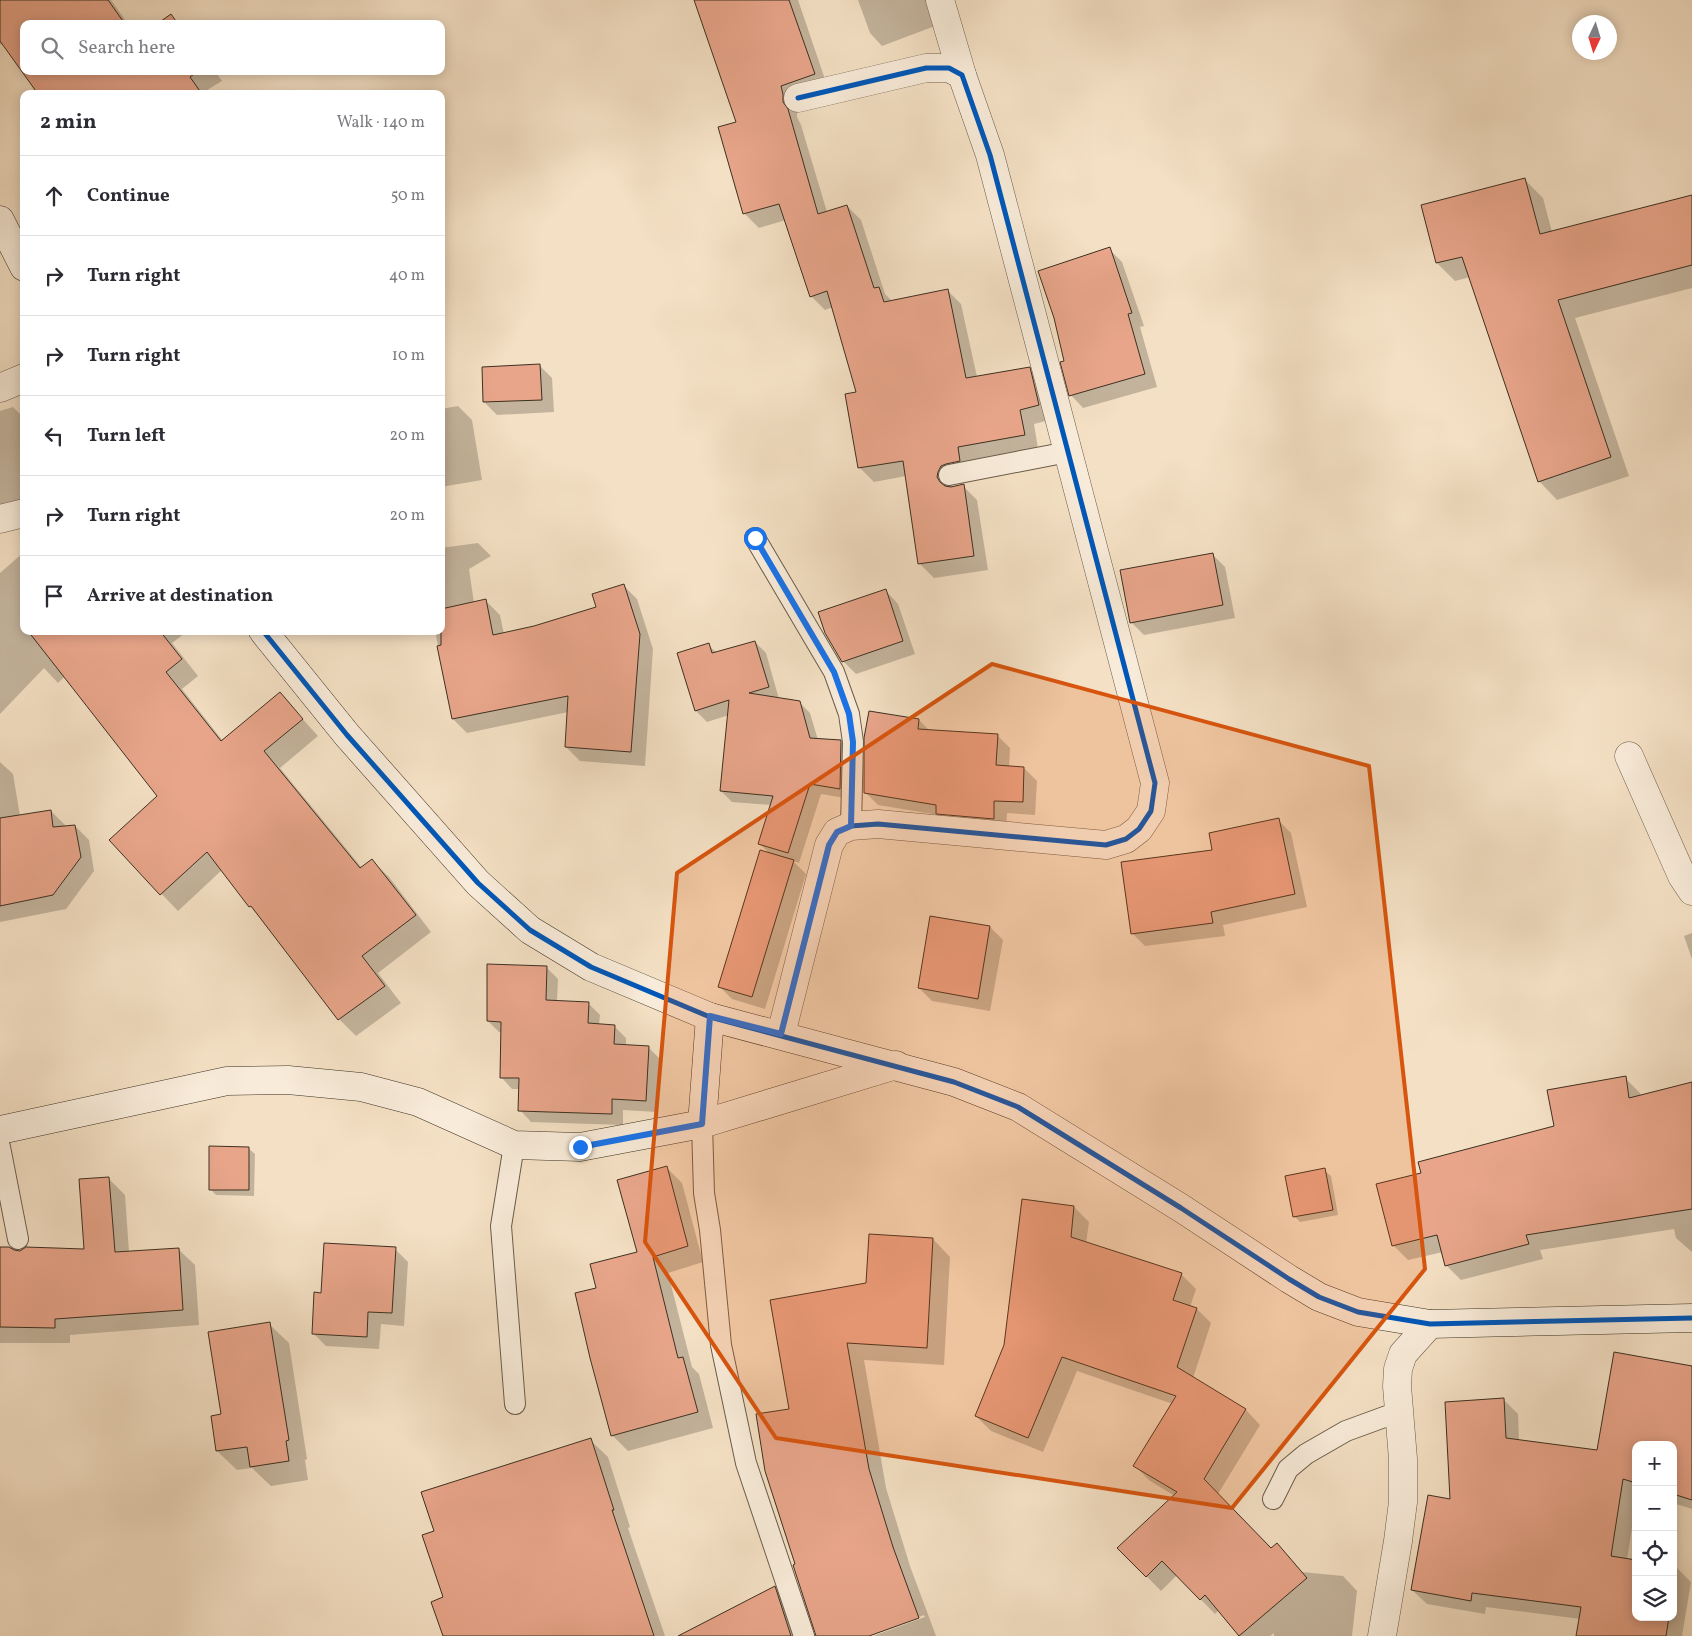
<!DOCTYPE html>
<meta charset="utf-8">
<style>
:root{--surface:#fff;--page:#f2f2f3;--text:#2b2b33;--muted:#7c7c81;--line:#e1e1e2}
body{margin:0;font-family:Vollkorn,serif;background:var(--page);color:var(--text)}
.controls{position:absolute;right:15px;bottom:15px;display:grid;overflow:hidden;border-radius:10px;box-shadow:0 2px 12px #0003}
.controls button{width:45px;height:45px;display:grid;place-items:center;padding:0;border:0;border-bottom:1px solid var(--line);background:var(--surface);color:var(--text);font:25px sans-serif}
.compass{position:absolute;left:1572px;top:15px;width:45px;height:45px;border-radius:50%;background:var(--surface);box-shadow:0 2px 12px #0003;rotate:184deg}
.stop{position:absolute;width:15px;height:15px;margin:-11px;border:4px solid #1a73e8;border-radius:50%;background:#fff}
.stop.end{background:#1a73e8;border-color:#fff;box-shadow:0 1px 5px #0008}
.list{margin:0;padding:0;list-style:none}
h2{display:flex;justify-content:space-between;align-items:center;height:65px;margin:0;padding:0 20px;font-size:21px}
h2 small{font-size:16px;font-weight:400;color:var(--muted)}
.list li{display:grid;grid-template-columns:32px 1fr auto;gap:15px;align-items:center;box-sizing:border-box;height:80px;padding:0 20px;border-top:1px solid var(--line)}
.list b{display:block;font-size:19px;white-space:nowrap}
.list em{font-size:16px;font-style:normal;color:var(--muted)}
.icon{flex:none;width:28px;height:28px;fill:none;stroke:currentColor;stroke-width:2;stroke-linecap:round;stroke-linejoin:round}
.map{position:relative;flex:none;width:1692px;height:1636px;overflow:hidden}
.search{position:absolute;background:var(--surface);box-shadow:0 2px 12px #0003;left:20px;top:20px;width:425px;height:55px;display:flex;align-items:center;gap:12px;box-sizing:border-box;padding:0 18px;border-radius:10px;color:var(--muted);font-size:19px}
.panel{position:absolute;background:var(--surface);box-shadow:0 2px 12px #0003;left:20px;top:90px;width:425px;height:545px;border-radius:10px}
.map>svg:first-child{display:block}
</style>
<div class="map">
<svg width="1692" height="1636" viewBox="0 0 1692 1636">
<rect width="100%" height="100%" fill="#f4e0c4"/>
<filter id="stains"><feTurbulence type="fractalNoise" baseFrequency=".004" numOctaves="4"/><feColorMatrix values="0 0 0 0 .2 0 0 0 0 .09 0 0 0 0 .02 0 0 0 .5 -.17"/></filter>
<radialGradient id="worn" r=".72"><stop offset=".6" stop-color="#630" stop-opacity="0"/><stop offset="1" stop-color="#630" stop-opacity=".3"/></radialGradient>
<g fill="#0003">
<polygon points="0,0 111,0 128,24 24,24 24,71 215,71 222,81 204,92 205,94 40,94 3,43 0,45"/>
<polygon points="695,0 798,0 828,88 797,109 797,117 801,125 827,212 847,206 861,220 885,294 892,301 947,290 961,304 977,377 1029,368 1043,383 1053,419 1034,424 1038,449 956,480 951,487 963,486 977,500 988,570 934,578 919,563 906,476 874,482 860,468 858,393 833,307 825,310 811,296 786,220 759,228 745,214 738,123"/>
<polygon points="858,0 926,0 935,26 882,46 870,33"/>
<polygon points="1525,180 1543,198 1552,232 1692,195 1692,288 1575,318 1629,476 1557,500 1539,481 1470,277 1455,281 1437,263"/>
<polygon points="1109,249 1122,262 1144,326 1140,327 1157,387 1083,408 1071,395 1066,362"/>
<polygon points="540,366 552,378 554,412 497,415 484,402"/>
<polygon points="458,406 472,420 482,480 441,487 441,409"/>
<polygon points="13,407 24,418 24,502 0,510 0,411"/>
<polygon points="478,543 491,556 469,569 474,603 486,601 500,615 504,634 535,628 597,608 623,585 637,599 653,649 645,766 580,761 566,747 568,712 467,733 453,719 435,631 441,631 441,548"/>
<polygon points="24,552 24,631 181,631 184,634 172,643 198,676 182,689 223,741 280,694 318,736 280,768 362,868 372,861 389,877 431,932 378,973 401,1003 356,1036 339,1019 222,870 178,911 110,840 159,796 65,676 58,683 44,668 0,714 0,573"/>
<polygon points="1212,554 1225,567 1235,618 1144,635 1131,622"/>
<polygon points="886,591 898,604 915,654 856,674 843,661"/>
<polygon points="755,642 766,653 779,699 799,702 810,713 818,740 840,742 851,753 851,799 821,794 799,863 793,861 806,874 765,1009 732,999 719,986 770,854 760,844 771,805 732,802 721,791 729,715 707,722 696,711 678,654 708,645 717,653"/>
<polygon points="919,720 930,731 997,735 1010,748 1009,767 1024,768 1037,781 1035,815 1007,813 1006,831 950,826 939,815 878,805 865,792"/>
<polygon points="0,762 13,774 20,816 51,811 65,825 65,827 75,826 89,840 94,871 66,909 0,922"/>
<polygon points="1278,820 1291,833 1307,907 1223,925 1225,936 1145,946 1132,933 1214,851"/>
<polygon points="990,927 1003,940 990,1011 932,1001 919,988"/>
<polygon points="1692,933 1692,959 1684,936"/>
<polygon points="546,967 558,979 557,1002 588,1003 600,1015 599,1025 614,1026 626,1038 626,1046 648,1047 660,1059 657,1112 623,1110 623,1125 531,1122 520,1110 520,1089 512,1089 501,1077 502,1032 499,1032 488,1021"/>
<polygon points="1625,1078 1640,1093 1641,1096 1692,1083 1692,1252 1676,1238 1674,1229 1540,1250 1543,1259 1461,1280 1446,1265 1443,1252 1408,1260 1393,1245 1422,1174 1555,1127"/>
<polygon points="248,1148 255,1154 254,1196 216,1195 210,1189"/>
<polygon points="666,1167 682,1183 703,1262 668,1273 692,1367 699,1374 713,1428 628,1451 612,1435 597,1289 639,1253"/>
<polygon points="1324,1170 1331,1176 1338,1215 1300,1222 1294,1216"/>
<polygon points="109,1179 125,1195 129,1252 178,1249 195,1265 199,1325 70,1335 70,1343 0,1343 0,1248 13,1251 85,1250"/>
<polygon points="1074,1207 1089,1222 1086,1243 1181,1274 1196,1289 1190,1307 1197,1309 1211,1323 1193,1378 1246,1410 1260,1425 1218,1494 1271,1549 1276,1546 1276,1543 1302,1572 1343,1576 1357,1591 1352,1636 1274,1636 1274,1633 1270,1636 1241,1636 1219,1610 1215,1614 1177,1575 1161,1591 1119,1548 1175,1496 1150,1481 1135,1466 1173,1404 1077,1371 1043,1452 991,1431 976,1416"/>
<polygon points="933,1239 950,1257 944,1365 864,1360 886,1488 910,1566 936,1636 873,1636 925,1617 924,1615 865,1636 817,1636 796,1565 790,1410 867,1285"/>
<polygon points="395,1249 408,1262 404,1326 381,1324 379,1349 326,1346 313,1333 323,1294"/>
<polygon points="269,1324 289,1343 307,1459 305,1460 308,1480 271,1486 252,1468 237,1470 217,1451"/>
<polygon points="1692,1367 1692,1509 1673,1503 1673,1445 1636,1445 1636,1501 1627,1560 1636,1617 1673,1617 1673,1568 1677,1568 1691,1582 1682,1636 1613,1636 1581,1619 1486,1607 1485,1614 1427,1604 1412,1590 1452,1500 1503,1399 1518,1414 1519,1441 1598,1452"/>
<polygon points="590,1440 608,1457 630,1527 628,1528 665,1636 445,1636 444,1598 436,1532"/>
<polygon points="775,1588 792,1605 802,1636 681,1636"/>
</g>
<g fill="#e8a58a" stroke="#3c3021">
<polygon points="0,0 108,0 125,24 24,24 24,71 198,71 190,77 202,94 38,94 0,41"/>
<polygon points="694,0 789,0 815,74 781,86 783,94 783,102 788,109 818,214 847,205 874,288 879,287 884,302 948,289 966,378 1030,367 1039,405 1020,410 1025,435 958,447 960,461 946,464 941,466 938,472 937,477 940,482 945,486 951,487 964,484 974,556 918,564 903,461 858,468 845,394 856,392 827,291 810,297 779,204 743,214 718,127 736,122"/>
<polygon points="171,14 178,24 157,24"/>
<polygon points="1525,178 1540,234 1692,195 1692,265 1558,300 1611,457 1538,482 1462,257 1436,263 1421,205"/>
<polygon points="1110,247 1132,313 1128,314 1145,374 1069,396 1060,362 1064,361 1054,318 1038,271"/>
<polygon points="540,364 542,400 483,402 482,367"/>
<polygon points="1213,553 1223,605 1130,623 1120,570"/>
<polygon points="624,584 640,634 631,752 565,747 568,696 452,719 437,646 441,645 441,609 486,599 493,635 534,626 596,607 592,594"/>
<polygon points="886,589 903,641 842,662 825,633 818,612"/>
<polygon points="28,631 160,631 182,659 166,672 221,741 280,692 303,719 264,751 360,868 372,859 416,915 362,956 385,986 338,1020 251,906 249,907 207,852 160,895 109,840 157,796"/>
<polygon points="755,641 769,687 749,693 800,701 810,738 841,740 840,789 810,784 788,853 758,844 773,796 720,791 729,700 695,711 677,653 709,643 712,653"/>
<polygon points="869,711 919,719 918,729 998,734 996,765 1024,767 1023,802 994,801 994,819 936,814 936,805 864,793 864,738"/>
<polygon points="51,810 53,827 75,825 81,857 53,895 0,906 0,818"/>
<polygon points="1279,818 1295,894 1211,912 1213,923 1131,934 1121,862 1212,850 1209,833"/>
<polygon points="760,850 794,860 752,997 718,987"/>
<polygon points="930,916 990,926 978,999 918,988"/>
<polygon points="487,964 547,966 546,1000 589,1002 588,1023 615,1025 614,1044 649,1046 646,1101 612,1099 612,1114 518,1111 519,1078 500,1078 501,1022 487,1021"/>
<polygon points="1626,1076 1629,1098 1692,1082 1692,1209 1526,1235 1529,1244 1445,1266 1437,1235 1392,1246 1376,1184 1421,1173 1418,1162 1554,1126 1547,1090"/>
<polygon points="209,1146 249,1147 249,1190 209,1190"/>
<polygon points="667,1166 688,1246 653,1257 678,1358 683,1357 698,1412 611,1436 590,1358 575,1293 596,1288 590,1264 637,1252 617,1180"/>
<polygon points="1325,1168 1333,1210 1293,1217 1285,1176"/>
<polygon points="109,1177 115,1252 179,1248 183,1310 55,1319 55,1328 0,1327 0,1247 9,1247 14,1250 20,1251 26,1247 84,1249 79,1179"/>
<polygon points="1022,1199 1074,1206 1071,1237 1182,1273 1173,1300 1197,1308 1177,1367 1246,1409 1204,1479 1271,1548 1277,1543 1307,1578 1239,1636 1205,1595 1200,1600 1162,1561 1146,1577 1117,1548 1177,1492 1133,1466 1176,1396 1062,1357 1028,1438 975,1416 1004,1345"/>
<polygon points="869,1234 933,1238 927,1348 847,1343 869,1469 893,1547 919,1618 869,1636 816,1636 793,1565 795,1564 765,1471 756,1414 789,1409 770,1300 866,1283"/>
<polygon points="324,1243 396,1247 392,1313 368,1312 367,1337 312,1334 314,1292 321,1293"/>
<polygon points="270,1322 289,1440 286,1441 289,1461 250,1467 247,1447 216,1451 211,1416 221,1414 208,1332"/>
<polygon points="1614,1352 1692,1366 1692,1500 1673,1494 1673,1445 1636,1445 1636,1483 1623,1479 1611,1556 1636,1560 1636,1617 1669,1617 1666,1636 1576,1636 1581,1607 1472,1593 1471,1601 1411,1590 1428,1495 1450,1499 1445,1402 1504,1398 1506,1438 1597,1450"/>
<polygon points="591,1438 614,1510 612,1510 654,1636 443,1636 431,1602 443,1597 422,1535 434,1531 421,1492"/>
<polygon points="775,1586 791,1636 678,1636"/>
</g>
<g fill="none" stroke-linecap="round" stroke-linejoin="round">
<g stroke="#6a5c4a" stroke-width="22">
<g id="lane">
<polyline points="949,475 1068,452"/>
<polyline points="755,538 834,672 849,714 853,742 851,826"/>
<polyline points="702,1124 704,1193 710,1230 721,1345 746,1463 804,1636"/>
<polyline points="514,1145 501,1226 515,1404"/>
<polyline points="0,1147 18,1239"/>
<polyline points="1273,1499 1288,1469 1306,1454 1346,1431 1398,1412"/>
</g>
</g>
<g stroke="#6a5c4a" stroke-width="29">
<g id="street">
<polyline points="940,0 962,75"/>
<polyline points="0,388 24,378"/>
<polyline points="0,519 24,513"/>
<polyline points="1629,756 1682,876 1692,891"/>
<polyline points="781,1034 829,845 837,832 851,826 878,824 1106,845 1126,839 1139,829 1151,811 1155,783 990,155 962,75 949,68 926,68 798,98"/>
<polyline points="1382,1636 1398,1541 1403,1502 1403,1459 1397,1386 1398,1369 1403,1354 1430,1324"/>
</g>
</g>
<g stroke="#3c3021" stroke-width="29">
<g id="secondary">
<polyline points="0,220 24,267"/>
<polyline points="263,631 347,735 478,883 530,930 591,967 710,1017 954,1082 1018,1107 1181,1208 1289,1279 1319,1297 1358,1312 1430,1324 1692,1318"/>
<polyline points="702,1124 710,1017"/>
<polyline points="0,1130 227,1081 288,1080 361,1087 418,1102 514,1145 580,1147 702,1124 896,1065"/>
</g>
</g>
<use href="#lane" stroke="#f8ebd9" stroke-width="20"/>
<use href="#street" stroke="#f8ebd9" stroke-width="28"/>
<use href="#secondary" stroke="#f8ebd9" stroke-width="28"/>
<g stroke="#f8ebd9" stroke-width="8">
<g id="cycleway">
<polyline points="263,631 347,735 478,883 530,930 591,967 710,1017 954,1082 1018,1107 1181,1208 1289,1279 1319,1297 1358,1312 1430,1324 1692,1318"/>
<polyline points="781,1034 829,845 837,832 851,826 878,824 1106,845 1126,839 1139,829 1151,811 1155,783 990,155 962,75 949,68 926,68 798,98"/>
</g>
</g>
<use href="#cycleway" stroke="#0057b8" stroke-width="5"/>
</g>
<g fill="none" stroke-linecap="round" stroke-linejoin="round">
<polyline stroke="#1a73e8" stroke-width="6" points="580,1147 702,1124 710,1016 781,1034 829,845 837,832 851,826 853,742 849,714 834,672 755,538"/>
</g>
<path fill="#d7550e" fill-opacity="0.2" stroke="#d7550e" stroke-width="4" stroke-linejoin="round" d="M 992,664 L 1369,766 L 1425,1269 L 1232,1508 L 776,1438 L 645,1242 L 677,873 Z"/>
<rect width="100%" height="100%" filter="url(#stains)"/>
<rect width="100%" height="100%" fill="url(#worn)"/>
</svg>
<div class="controls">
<button>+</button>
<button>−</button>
<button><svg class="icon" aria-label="locate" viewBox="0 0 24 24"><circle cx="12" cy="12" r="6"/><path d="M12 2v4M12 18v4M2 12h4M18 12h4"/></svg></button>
<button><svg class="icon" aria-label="layers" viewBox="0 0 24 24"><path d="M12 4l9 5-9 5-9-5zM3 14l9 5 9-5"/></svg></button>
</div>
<svg class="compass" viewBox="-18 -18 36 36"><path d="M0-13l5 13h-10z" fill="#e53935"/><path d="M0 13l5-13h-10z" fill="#7c7c81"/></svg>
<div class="stop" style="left:755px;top:538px"></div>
<div class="stop end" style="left:580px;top:1147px"></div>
<div class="search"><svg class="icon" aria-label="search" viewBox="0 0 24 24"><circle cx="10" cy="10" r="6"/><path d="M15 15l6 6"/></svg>Search here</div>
<section class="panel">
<h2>2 min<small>Walk · 140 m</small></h2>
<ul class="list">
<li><svg class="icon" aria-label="ahead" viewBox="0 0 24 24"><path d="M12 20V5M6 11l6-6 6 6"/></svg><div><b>Continue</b></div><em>50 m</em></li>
<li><svg class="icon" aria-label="right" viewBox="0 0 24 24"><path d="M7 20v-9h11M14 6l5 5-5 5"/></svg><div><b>Turn right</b></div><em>40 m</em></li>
<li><svg class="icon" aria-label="right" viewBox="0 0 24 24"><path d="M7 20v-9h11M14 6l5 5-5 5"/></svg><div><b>Turn right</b></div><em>10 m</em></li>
<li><svg class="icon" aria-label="left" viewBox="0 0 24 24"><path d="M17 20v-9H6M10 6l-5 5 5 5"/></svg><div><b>Turn left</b></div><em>20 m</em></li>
<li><svg class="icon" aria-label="right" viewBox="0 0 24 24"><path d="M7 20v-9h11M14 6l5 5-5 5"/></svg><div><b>Turn right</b></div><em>20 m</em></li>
<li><svg class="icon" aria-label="arrive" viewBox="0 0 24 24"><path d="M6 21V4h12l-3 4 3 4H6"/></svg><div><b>Arrive at destination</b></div></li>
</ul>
</section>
</div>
